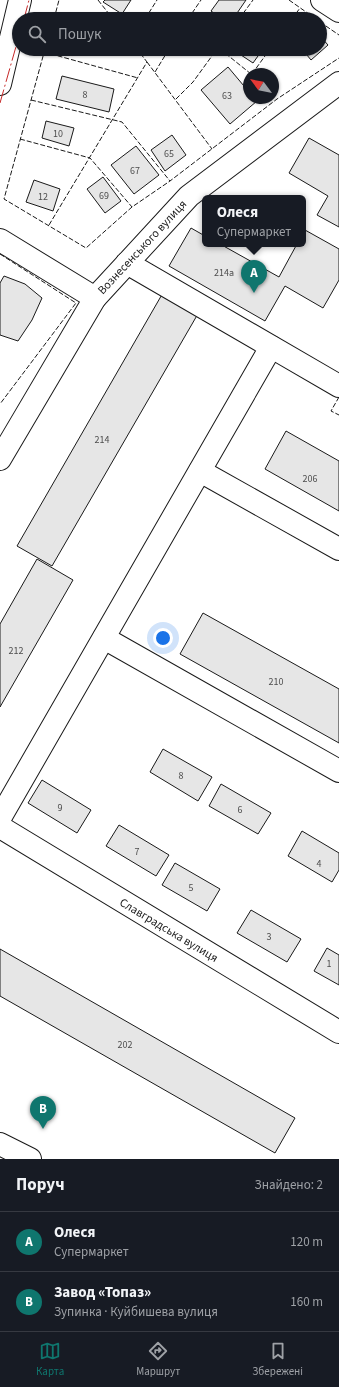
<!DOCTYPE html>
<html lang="uk">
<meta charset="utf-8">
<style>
:root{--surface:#171b24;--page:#20242c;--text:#f1f3f6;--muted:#9ea1a6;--line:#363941;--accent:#0f766e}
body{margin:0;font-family:"Source Sans 3",sans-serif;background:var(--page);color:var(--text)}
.compass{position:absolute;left:243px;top:68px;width:36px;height:36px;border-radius:50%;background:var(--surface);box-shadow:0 1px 3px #0004;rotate:302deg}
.you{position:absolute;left:163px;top:638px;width:14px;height:14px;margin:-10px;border:3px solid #fff;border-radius:50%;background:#1a73e8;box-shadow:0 0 0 6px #1a73e833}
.badge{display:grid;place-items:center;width:26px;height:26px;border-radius:50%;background:var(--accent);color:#fff;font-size:13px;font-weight:700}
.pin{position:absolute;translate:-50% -33px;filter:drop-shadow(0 1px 2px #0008)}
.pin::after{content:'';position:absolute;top:21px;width:14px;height:12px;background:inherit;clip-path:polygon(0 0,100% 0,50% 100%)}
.popup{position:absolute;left:202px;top:195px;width:104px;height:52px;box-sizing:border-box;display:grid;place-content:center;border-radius:6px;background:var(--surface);filter:drop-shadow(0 1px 3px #0005);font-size:13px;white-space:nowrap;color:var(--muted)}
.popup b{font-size:15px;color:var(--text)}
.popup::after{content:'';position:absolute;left:50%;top:100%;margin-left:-8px;border:8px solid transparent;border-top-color:var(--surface)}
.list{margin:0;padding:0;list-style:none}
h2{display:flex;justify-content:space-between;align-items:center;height:52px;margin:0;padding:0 16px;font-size:17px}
h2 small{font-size:13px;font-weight:400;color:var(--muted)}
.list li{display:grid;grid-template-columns:26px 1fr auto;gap:12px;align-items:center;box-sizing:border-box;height:60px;padding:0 16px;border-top:1px solid var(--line)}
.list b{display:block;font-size:15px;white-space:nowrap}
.list p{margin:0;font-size:13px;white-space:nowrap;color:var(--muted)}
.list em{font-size:13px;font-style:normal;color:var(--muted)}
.icon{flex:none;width:22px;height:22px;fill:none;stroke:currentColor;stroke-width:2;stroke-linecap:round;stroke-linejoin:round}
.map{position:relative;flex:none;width:339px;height:1159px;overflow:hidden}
.search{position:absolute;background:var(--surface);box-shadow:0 1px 3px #0004;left:12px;right:12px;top:12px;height:44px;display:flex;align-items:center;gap:10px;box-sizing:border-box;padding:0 14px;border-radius:22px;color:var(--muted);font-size:15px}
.sheet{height:172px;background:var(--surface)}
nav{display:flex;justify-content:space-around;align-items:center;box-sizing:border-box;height:56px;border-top:1px solid var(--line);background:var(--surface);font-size:11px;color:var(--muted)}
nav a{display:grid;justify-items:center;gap:2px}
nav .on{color:var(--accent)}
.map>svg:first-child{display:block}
</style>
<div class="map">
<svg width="339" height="1159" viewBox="0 0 339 1159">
<rect width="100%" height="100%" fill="#fff"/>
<g fill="#e6e6e6" stroke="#1a1a1a">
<polygon points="105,0 131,0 122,14 103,2"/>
<polygon points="219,0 246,0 233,19 222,19 211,11"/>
<polygon points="72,14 92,19 70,19"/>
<polygon points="249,14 257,19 246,19"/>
<polygon points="320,36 328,45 311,60 302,49 320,49"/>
<polygon points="232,49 263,49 253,63"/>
<polygon points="228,67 249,92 249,98 254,98 257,101 230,124 201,90"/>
<polygon points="62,76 114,89 109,112 56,99"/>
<polygon points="46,121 74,128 69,146 42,138"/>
<polygon points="172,135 186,155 165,171 151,150"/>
<polygon points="309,138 339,155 339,227 317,215 328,196 289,173"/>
<polygon points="136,146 159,175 134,194 111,165"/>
<polygon points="103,177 121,201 105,213 87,189"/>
<polygon points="34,180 60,189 53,211 26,202"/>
<polygon points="191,228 205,236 205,244 220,244 279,277 297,244 303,244 303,234 305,230 339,249 339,280 323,308 285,286 265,321 169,266"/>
<polygon points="4,276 25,284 42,298 32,320 18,341 0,335 0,283"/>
<polygon points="164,291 199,312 52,566 17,546"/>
<polygon points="286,431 339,461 339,511 265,469"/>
<polygon points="37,559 73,580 0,707 0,624"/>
<polygon points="203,613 339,689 339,743 180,654"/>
<polygon points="163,749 212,777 198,801 150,772"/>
<polygon points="42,780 91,810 77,833 28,803"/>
<polygon points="221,784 271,813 258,834 209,806"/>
<polygon points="119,825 169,855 156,876 106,846"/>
<polygon points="302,831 339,853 339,870 332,882 288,856"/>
<polygon points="175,863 220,889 207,911 162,885"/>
<polygon points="251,910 301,939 287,962 237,933"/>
<polygon points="327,948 339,955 339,985 314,971"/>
<polygon points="0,949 295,1118 275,1153 0,996"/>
</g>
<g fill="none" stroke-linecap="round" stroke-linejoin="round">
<g stroke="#1a1a1a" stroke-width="24">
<g id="minor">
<polyline points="322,0 339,11"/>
<polyline points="0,84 20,0"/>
<polyline points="0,240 95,298"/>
<polyline points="127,263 339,386"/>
<polyline points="0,459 95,298 189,196 339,83"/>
<polyline points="200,471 339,549"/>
<polyline points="104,638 339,771"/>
<polyline points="0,818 271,347"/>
<polyline points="0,827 339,1032"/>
</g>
</g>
<g stroke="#1a1a1a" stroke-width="24">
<polyline id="major" points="0,1144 30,1159"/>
</g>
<use href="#minor" stroke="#fff" stroke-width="22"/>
<use href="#major" stroke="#fff" stroke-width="22"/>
<g stroke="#1a1a1a" stroke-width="1" stroke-dasharray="5 2" stroke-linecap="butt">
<polyline points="98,0 113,19"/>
<polyline points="289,0 316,19"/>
<polyline points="54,19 59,0"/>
<polyline points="145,19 157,0"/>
<polyline points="188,19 201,0"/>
<polyline points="239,19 253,0"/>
<polyline points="292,19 300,8"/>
<polyline points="320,22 339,35"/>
<polyline points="45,49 4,199 86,248 132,207 170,181 277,99 339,58"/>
<polyline points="220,49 251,74"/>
<polyline points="44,52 138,78"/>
<polyline points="147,62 212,149"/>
<polyline points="155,72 169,49"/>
<polyline points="252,74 270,49"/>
<polyline points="176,99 193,82 217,49"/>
<polyline points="31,100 122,122 170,181"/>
<polyline points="20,139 90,158 132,207"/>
<polyline points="49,225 147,62 137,49"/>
<polyline points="0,254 76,303 0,404"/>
<polyline points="339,397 331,411 339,415"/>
</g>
<g stroke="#c62828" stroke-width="1" stroke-dasharray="14 3 2 3" stroke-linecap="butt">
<polyline points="24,19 29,0"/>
<polyline points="0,103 19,36"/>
</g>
</g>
<g text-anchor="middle" stroke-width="3" stroke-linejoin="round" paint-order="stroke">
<g font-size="10" fill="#4d4d4d">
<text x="85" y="98">8</text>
<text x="227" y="99">63</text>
<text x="58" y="137">10</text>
<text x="169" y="157">65</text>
<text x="135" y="174">67</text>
<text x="104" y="199">69</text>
<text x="43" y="200">12</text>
<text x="224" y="276">214а</text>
<text x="102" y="443">214</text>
<text x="310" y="482">206</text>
<text x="16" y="654">212</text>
<text x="276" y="685">210</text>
<text x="181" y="779">8</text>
<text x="60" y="811">9</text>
<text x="240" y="813">6</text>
<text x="137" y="855">7</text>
<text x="319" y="867">4</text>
<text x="191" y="891">5</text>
<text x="269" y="940">3</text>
<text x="329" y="967">1</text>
<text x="125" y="1048">202</text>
</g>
<g font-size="12" fill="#1a1a1a" stroke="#fff">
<text transform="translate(142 247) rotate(-47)" y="4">Вознесенського вулиця</text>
<text transform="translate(169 930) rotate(31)" y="4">Славградська вулиця</text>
</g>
</g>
</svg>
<svg class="compass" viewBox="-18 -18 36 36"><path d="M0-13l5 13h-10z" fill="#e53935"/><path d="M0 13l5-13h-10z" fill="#9ea1a6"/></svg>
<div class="you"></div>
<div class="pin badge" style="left:254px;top:293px">A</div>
<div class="popup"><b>Олеся</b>Супермаркет</div>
<div class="pin badge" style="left:43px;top:1129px">B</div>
<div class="search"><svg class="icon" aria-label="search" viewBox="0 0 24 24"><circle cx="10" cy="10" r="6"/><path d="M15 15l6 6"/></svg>Пошук</div>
</div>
<section class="sheet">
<h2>Поруч<small>Знайдено: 2</small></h2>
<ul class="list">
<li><span class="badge">A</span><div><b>Олеся</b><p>Супермаркет</p></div><em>120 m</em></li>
<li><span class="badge">B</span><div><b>Завод «Топаз»</b><p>Зупинка · Куйбишева вулиця</p></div><em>160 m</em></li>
</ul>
</section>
<nav>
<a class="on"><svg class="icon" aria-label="map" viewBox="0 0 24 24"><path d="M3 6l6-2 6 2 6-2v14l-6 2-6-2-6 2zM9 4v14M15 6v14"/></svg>Карта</a>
<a><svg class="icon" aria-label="directions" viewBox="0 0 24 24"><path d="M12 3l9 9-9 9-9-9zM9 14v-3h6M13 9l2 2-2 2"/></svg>Маршрут</a>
<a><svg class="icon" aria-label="saved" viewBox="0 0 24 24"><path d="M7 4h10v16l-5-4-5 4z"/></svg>Збережені</a>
</nav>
